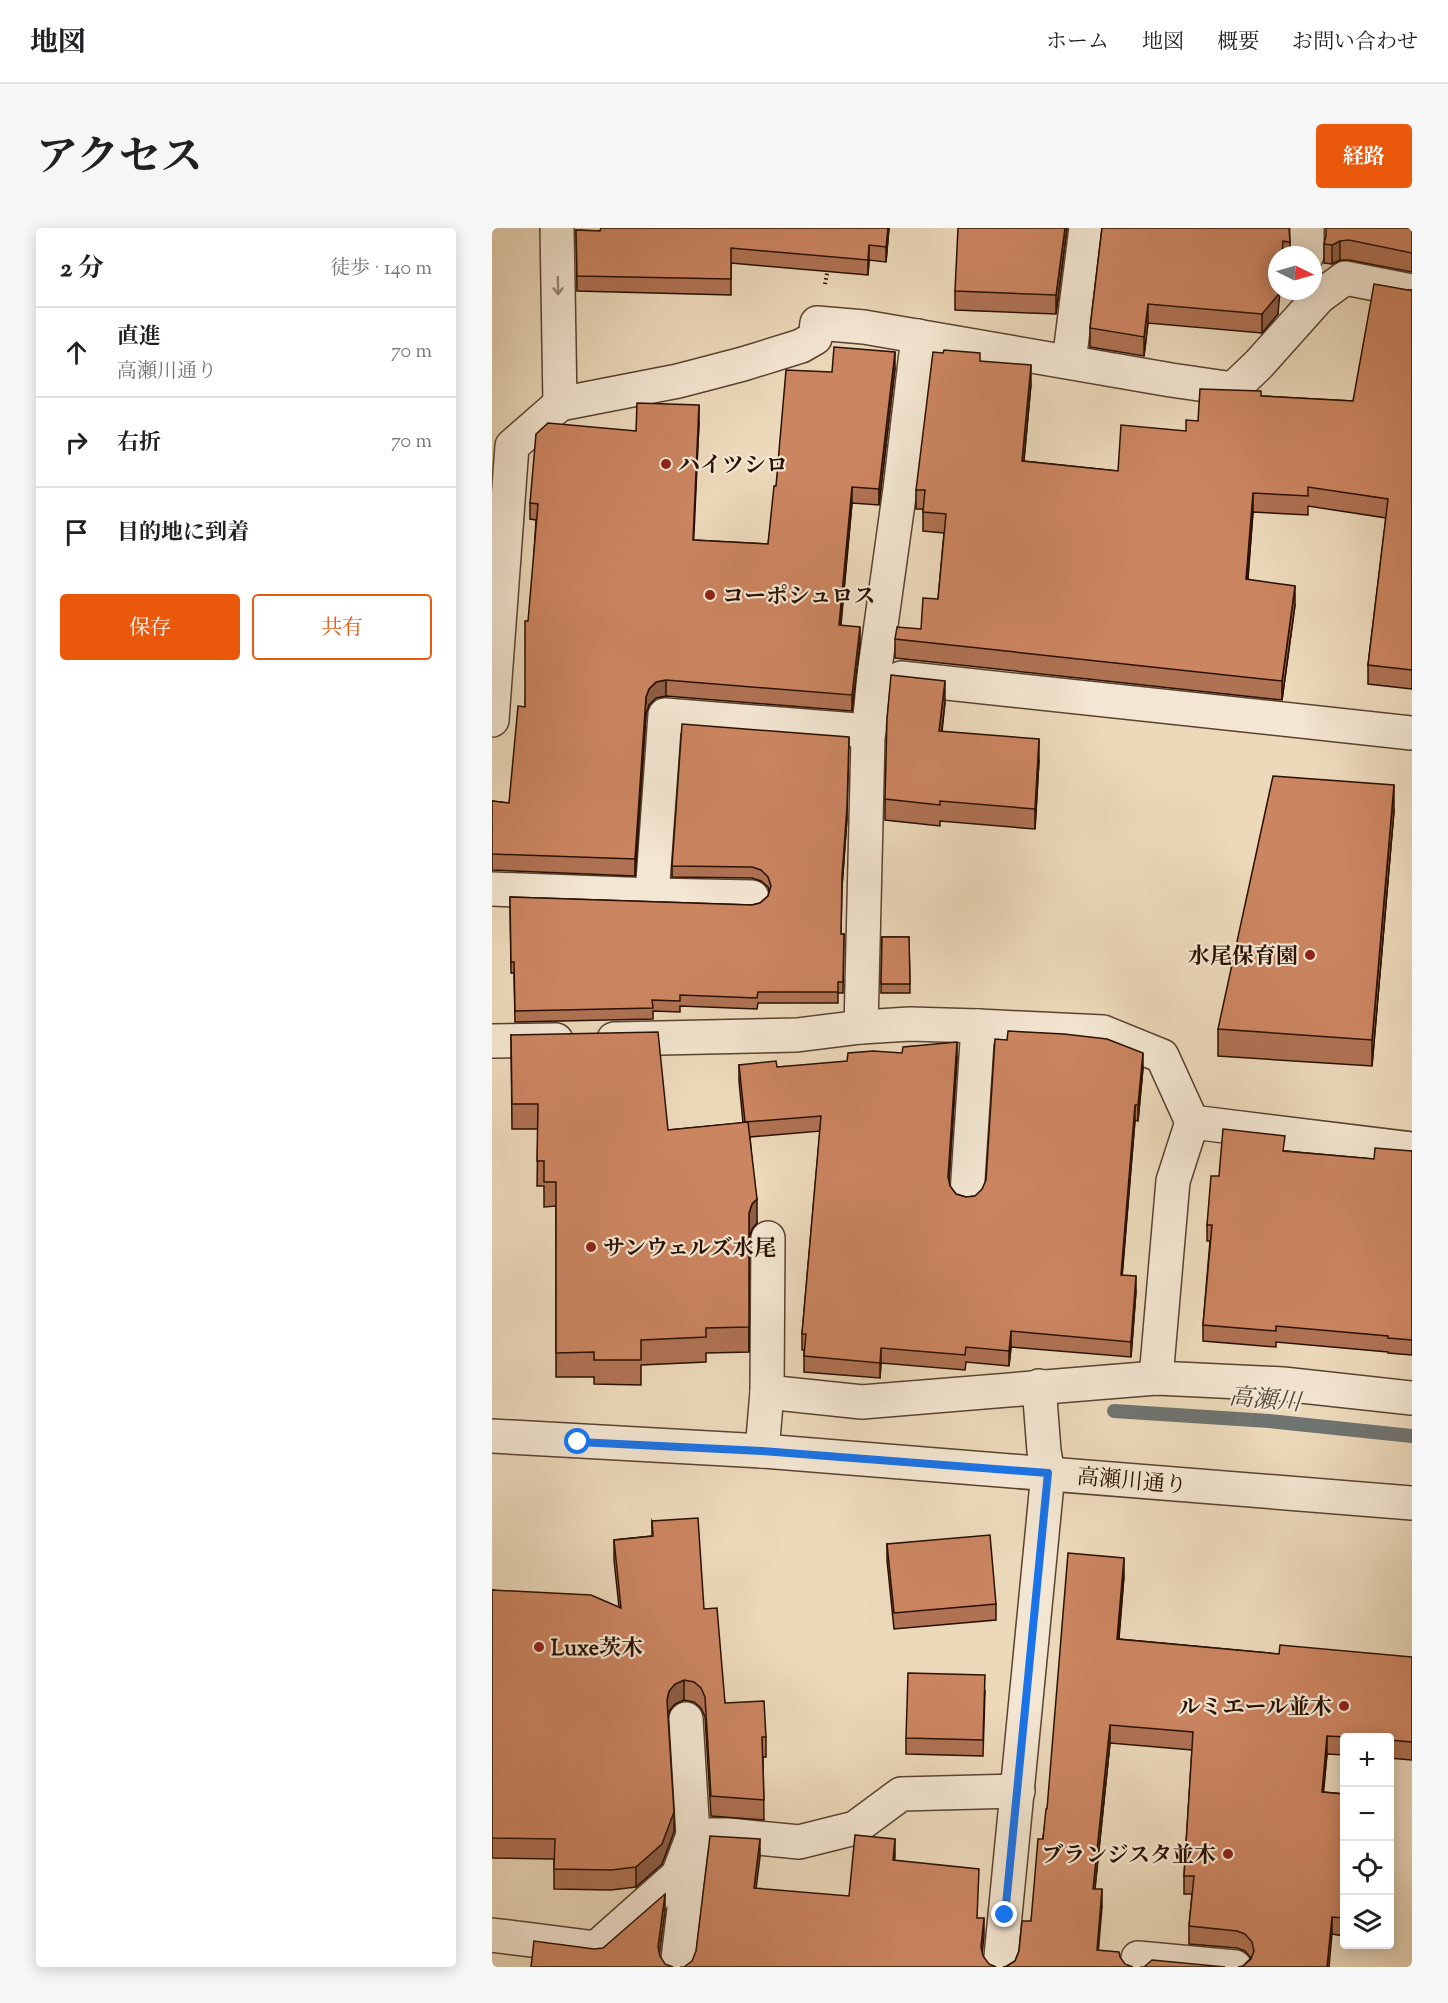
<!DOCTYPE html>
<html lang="ja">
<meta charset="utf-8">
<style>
:root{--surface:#fff;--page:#f6f6f6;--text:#202124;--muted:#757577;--line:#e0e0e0;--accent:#ea580c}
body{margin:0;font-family:"Sorts Mill Goudy","Noto Serif JP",serif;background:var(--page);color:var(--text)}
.controls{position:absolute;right:18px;bottom:18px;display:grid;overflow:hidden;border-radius:6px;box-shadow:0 3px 15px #0003}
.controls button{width:54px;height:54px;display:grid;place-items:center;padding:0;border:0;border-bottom:2px solid var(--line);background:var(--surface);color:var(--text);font:30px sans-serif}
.compass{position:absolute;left:776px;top:18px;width:54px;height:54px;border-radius:50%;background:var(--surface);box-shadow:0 3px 15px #0003;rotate:95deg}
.stop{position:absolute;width:18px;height:18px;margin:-14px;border:4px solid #1a73e8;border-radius:50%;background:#fff}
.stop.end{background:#1a73e8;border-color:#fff;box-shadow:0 2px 6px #0008}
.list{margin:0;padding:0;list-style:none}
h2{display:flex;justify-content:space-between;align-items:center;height:78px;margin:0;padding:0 24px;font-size:26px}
h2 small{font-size:20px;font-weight:400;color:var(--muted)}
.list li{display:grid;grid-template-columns:39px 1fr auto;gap:18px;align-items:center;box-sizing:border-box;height:90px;padding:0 24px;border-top:2px solid var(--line)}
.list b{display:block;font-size:22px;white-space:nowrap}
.list p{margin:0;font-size:20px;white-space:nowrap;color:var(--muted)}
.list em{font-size:20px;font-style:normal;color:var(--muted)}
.actions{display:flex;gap:12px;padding:18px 24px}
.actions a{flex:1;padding:14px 0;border:2px solid var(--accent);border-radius:6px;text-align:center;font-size:21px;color:var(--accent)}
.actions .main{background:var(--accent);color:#fff}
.icon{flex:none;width:33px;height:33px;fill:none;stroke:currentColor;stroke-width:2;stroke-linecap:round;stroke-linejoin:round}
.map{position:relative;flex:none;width:920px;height:1739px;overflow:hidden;border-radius:6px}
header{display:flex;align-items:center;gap:36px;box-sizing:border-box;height:84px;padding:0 30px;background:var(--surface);border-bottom:2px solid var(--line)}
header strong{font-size:28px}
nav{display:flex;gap:33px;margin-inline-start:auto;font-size:21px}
.intro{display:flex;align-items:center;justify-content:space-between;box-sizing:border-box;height:144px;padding:0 36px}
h1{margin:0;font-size:42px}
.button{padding:15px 27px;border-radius:6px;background:var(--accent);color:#fff;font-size:21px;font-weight:700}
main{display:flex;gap:36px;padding:0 36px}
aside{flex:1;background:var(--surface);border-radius:6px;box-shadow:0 3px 15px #0003}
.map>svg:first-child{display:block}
</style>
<header>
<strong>地図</strong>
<nav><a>ホーム</a><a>地図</a><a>概要</a><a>お問い合わせ</a></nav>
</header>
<div class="intro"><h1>アクセス</h1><a class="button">経路</a></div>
<main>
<aside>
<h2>2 分<small>徒歩 · 140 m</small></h2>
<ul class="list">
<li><svg class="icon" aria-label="ahead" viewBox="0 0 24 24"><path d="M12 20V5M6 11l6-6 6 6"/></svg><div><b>直進</b><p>高瀬川通り</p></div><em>70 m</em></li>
<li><svg class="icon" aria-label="right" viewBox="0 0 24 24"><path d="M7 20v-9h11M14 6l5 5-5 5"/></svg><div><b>右折</b></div><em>70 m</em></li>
<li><svg class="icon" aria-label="arrive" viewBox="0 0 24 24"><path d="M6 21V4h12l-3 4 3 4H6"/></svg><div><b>目的地に到着</b></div></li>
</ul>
<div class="actions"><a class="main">保存</a><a>共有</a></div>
</aside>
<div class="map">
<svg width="920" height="1739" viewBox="0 0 920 1739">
<rect width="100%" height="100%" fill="#ecd9ba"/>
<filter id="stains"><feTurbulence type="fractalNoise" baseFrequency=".00333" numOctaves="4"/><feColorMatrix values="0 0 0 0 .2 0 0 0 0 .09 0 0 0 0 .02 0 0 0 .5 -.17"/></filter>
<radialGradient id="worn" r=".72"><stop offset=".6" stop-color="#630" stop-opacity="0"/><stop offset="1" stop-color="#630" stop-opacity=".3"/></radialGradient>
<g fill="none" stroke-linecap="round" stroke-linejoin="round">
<polyline stroke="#6f7471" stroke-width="14" points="622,1183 777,1193 920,1208"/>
<g stroke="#5a422f" stroke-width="36">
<g id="minor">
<polyline points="65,0 68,176"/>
<polyline points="815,0 815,27"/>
<polyline points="577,134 594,0"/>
<polyline points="409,450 920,505"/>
<polyline points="0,492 20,218 68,176 186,153 251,136 309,118 323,110 325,95 372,99 679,152 741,161 767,136 827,69 853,50 920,63"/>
<polyline points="0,661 160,667 173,487 377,503"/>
<polyline points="160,667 260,669"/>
<polyline points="369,799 376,510 382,447 408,261 426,108"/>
<polyline points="122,811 305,807 369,799 418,796 486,798 611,804 670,828 700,894 920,921"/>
<polyline points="0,813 64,812"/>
<polyline points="475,966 486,798"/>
<polyline points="664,1150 681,953 700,894"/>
<polyline points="275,1164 370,1174 664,1150 791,1156 920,1170"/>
<polyline points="0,1208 270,1223 920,1275"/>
<polyline points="270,1223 275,1164 276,1010"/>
<polyline points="0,1707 104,1720 186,1647 201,1607 236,1607 307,1614 363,1600 409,1566 526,1563"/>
<polyline points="185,1739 201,1607 194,1491"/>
<polyline points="508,1739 556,1245 552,1223 547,1158"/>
<polyline points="645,1739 646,1730 743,1739"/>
</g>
</g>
<polyline stroke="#2a1001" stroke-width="4" stroke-dasharray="1.5 3" stroke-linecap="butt" points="333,56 336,40"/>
<use href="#minor" stroke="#f3e6d2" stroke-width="33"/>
</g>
<g fill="#af7253" stroke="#2a1001" stroke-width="1.5">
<polygon points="109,0 397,0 394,34 377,32 376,47 239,35 239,67 85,63 84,2 108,3"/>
<polygon points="575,0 564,86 463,82 463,63"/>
<polygon points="610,0 798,14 798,27 785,27 786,86 770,105 656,95 652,128 598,119 598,100"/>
<polygon points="920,0 920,44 857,32 848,32 840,36 832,35 832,16 834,8"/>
<polygon points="916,62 920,62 920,461 876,456 876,437 894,290 816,278 816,287 761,284 756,351 803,377 790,472 403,430 403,411 429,401 446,371 452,305 431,303 431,281 424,281 424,262 488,133 539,156 532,233 626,243 694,203 706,193 769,168 861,173"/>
<polygon points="403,140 387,277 360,275 349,397 368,415 360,483 174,468 164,470 157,477 154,486 143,648 0,642 0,573 17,575 33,479 44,292 38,291 38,275 144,203 207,194 201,312 276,316 284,258 340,144"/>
<polygon points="453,474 450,504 547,532 543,601 448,593 448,598 393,592 393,571"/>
<polygon points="902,583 880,838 726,828 726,801"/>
<polygon points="355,590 350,659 349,706 352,706 351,765 346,765 346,775 266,775 265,781 188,778 188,784 161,783 161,791 23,794 22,745 19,745 18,669 260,677 268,675 276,668 277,663 276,659 269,653 260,650 180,649 180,638"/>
<polygon points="390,709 417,709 418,765 389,765"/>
<polygon points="19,807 176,902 251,895 247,853 247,837 285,839 465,829 457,953 458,958 464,966 474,969 483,968 651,840 646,893 643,892 630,1047 644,1063 639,1129 519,1119 517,1138 474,1134 473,1142 389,1135 388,1150 312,1144 312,1122 310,1122 310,1106 328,903 258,909 265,995 260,1001 257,1010 257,1124 214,1125 214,1134 149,1137 149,1157 102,1156 102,1149 64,1149 64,978 52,979 52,958 45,958 46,901 20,901"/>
<polygon points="793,923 882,931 920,923 920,1127 896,1125 896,1124 784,1114 784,1119 711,1113 711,1097 718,1013 715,1013 715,997 727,948"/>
<polygon points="160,1293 212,1381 233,1475 274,1509 274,1529 271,1529 272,1592 219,1588 213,1489 209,1480 202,1474 192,1472 183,1476 177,1483 176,1487 182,1604 170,1636 144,1659 119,1662 62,1661 62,1631 0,1630 0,1362 127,1379 122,1332 122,1312 160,1308"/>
<polygon points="395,1316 504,1376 504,1392 402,1401 395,1332"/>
<polygon points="632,1348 627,1411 787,1426 920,1429 920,1532 897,1530 897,1509 852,1509 852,1527 835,1526 831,1564 852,1566 852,1708 840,1706 751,1738 759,1730 753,1723 745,1720 697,1716 697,1698 700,1666 692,1666 692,1648 700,1522 618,1515 603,1661 610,1679 515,1738 523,1733 539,1693 555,1581"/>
<polygon points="493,1463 491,1528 414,1526 414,1510"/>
</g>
<g fill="#8e5d44" stroke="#2a1001" stroke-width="1.5">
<polygon points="396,0 397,0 394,34 394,19"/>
<polygon points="573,0 575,0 564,86 564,67"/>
<polygon points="848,13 848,32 840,36 840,17"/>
<polygon points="377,17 377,32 376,47 376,32"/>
<polygon points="787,63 788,63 786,86 770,105 770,86"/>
<polygon points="656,76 656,95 652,128 652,109"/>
<polygon points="403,124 403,140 387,277 387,261"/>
<polygon points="539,137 539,156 530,252 530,233"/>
<polygon points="207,177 207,194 201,328 201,312"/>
<polygon points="360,259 360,275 347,413 347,397"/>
<polygon points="761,265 761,284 754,370 754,351"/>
<polygon points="803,358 803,377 790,472 790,453"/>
<polygon points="368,399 368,415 360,483 360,467"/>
<polygon points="174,452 174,468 164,470 157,477 154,486 143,648 143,631 154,469 157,461 164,454"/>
<polygon points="453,453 453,474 447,524 447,503"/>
<polygon points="357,509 355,590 350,659 350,648"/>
<polygon points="547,511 547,532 543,601 543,581"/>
<polygon points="902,557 902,583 880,838 880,812"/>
<polygon points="465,814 465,829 456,965 456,949"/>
<polygon points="651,825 651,840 646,893 646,877"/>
<polygon points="643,877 643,892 629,1062 629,1047"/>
<polygon points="265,971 265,995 260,1001 257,1010 257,1124 257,985 260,976"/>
<polygon points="644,1048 644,1063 639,1129 639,1114"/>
<polygon points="519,1103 519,1119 517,1138 517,1123"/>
<polygon points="389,1120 389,1135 388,1150 388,1135"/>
<polygon points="632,1330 632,1348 625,1429 625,1411"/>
<polygon points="192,1452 192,1472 183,1476 177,1483 175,1492 175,1472 177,1463 183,1456"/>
<polygon points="618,1497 618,1515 601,1678 601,1661"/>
<polygon points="835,1508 835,1526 830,1582 830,1564"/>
<polygon points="182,1584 182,1604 170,1636 144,1659 144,1639"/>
<polygon points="268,1611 268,1629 262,1677 262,1660"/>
<polygon points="403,1611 403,1629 401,1650 401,1632"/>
<polygon points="610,1661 610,1679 605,1739 605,1722"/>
<polygon points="173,1666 173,1684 166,1737 166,1719"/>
<polygon points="840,1689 840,1706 837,1739 835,1739"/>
<polygon points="492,1690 492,1708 489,1737 489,1719"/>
</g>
<g fill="#cb8561" stroke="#2a1001" stroke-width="1.5">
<polygon points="109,0 396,0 394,19 377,17 376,32 239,20 239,51 85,48 84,2 108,3"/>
<polygon points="466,0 573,0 564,67 463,63"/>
<polygon points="610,0 797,0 798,14 791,13 790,27 785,27 785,63 787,63 786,67 770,86 656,76 652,109 598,100"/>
<polygon points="834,0 920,0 920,25 857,12 848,13 840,17 832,16 834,8"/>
<polygon points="882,56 916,62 920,62 920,442 876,437 896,271 816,259 816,268 761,265 754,351 803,358 790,453 403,411 405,399 429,401 431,370 446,371 454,286 431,284 433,262 424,262 441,124 451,125 452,122 488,125 488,133 539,137 530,233 626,243 629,197 694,203 694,192 706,193 708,161 769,163 769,168 861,173"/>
<polygon points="342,119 403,124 387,261 360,259 347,397 368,399 360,467 174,452 164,454 157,461 154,469 143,631 0,626 0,573 17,575 26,478 33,479 33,393 36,393 46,276 38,275 44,206 56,195 144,203 145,175 207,177 201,312 276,316 282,258 284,258 294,142 340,144"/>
<polygon points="399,447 453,453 447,503 547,511 543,581 448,573 448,577 393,571 395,491"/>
<polygon points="190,496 357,509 355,579 350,648 349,706 352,706 351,754 346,754 346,764 266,764 265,770 188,767 188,773 160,772 161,780 23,783 22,734 19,734 18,669 260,677 268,675 276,668 279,658 276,649 269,642 260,639 180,638"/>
<polygon points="781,548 902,557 880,812 726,801"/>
<polygon points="390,709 417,709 418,756 389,756"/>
<polygon points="516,803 572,806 615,811 651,825 646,877 643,877 629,1047 644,1048 639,1114 519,1103 517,1123 474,1119 473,1127 389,1120 388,1135 312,1128 314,1106 310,1106 329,888 253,894 247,837 284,833 285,839 355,833 356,825 381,823 410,825 411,819 465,814 456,949 458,958 464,966 474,969 483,968 490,961 494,952 503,811 515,812"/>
<polygon points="166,804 176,902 256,894 265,971 260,976 257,985 257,1099 214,1100 214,1109 149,1112 149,1132 102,1132 102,1124 64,1125 64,954 52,954 52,933 45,933 46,876 20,876 19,807"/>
<polygon points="731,901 793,908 791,923 882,931 883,920 920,923 920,1112 896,1110 896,1108 784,1098 784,1103 711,1097 720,997 715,997 719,948 727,948"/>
<polygon points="206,1290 212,1381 225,1380 233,1475 272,1473 274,1509 270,1509 272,1572 219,1568 213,1469 209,1460 202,1454 192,1452 183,1456 177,1463 175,1472 182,1584 170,1616 144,1639 119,1642 62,1641 63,1611 0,1610 0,1362 99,1367 129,1380 122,1312 161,1308 160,1293"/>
<polygon points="498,1307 504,1376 402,1385 395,1316"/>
<polygon points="576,1325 632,1330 625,1411 787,1426 788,1417 920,1429 920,1514 897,1512 897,1509 855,1509 835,1508 830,1564 852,1566 852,1690 840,1689 835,1739 746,1739 751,1738 759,1731 762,1723 760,1714 753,1706 745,1703 697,1698 702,1648 692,1648 701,1504 618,1497 601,1661 610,1661 605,1722 627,1724 628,1729 633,1736 641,1739 511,1739 515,1738 523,1733 527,1723 530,1693 539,1693 546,1611 551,1611 554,1581 555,1581"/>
<polygon points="416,1445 493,1447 491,1512 414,1510"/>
<polygon points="363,1607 403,1611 401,1632 487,1641 485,1690 492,1690 489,1719 491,1728 497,1736 504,1739 188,1739 192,1739 200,1733 204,1723 218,1608 268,1611 262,1660 357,1668"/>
<polygon points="173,1666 166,1719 168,1728 173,1736 181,1739 39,1739 42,1713 102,1721 111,1720"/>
<polygon points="660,1732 733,1739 648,1739 652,1739"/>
</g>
<defs><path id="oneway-shaft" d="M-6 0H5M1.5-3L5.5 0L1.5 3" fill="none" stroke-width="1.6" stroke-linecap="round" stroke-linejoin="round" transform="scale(1.5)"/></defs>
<use stroke="#998674" href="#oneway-shaft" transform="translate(66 58) rotate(89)"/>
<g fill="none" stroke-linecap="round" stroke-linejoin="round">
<polyline stroke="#1a73e8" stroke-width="8" points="86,1214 270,1223 556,1245 513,1687"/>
</g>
<g fill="#8f2418" stroke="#f3e6d2" stroke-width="2">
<circle cx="174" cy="236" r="6"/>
<circle cx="218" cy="367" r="6"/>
<circle cx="818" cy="727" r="6"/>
<circle cx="99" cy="1019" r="6"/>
<circle cx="47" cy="1419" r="6"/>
<circle cx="852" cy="1478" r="6"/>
<circle cx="736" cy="1626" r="6"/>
</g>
<g text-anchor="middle" stroke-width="4.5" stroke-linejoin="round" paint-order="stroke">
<g font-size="22" font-weight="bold" fill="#2a1001" stroke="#f3e6d2" text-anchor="start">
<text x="186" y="244">ハイツシロ</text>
<text x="230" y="375">コーポシュロス</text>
<text x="806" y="735" text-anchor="end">水尾保育園</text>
<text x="111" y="1027">サンウェルズ水尾</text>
<text x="59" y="1427">Luxe茨木</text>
<text x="840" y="1486" text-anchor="end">ルミエール並木</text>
<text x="724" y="1634" text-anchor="end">ブランジスタ並木</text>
</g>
<g font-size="22" fill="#2a1001" stroke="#f3e6d2">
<text transform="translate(640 1252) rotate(5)" y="8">高瀬川通り</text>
</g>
<g font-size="24" font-style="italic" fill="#524a42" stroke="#f3e6d2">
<text transform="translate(773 1171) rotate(5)" y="8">高瀬川</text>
</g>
</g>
<rect width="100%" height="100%" filter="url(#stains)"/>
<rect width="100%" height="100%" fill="url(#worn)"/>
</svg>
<div class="controls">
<button>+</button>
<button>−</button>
<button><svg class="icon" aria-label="locate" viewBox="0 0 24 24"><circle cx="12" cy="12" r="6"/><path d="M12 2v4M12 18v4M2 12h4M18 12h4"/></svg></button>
<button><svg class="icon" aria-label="layers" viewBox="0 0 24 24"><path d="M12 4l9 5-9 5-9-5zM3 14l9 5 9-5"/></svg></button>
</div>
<svg class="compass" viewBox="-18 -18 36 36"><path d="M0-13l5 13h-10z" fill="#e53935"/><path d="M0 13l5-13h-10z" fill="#757577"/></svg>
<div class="stop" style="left:86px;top:1214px"></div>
<div class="stop end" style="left:513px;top:1687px"></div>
</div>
</main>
